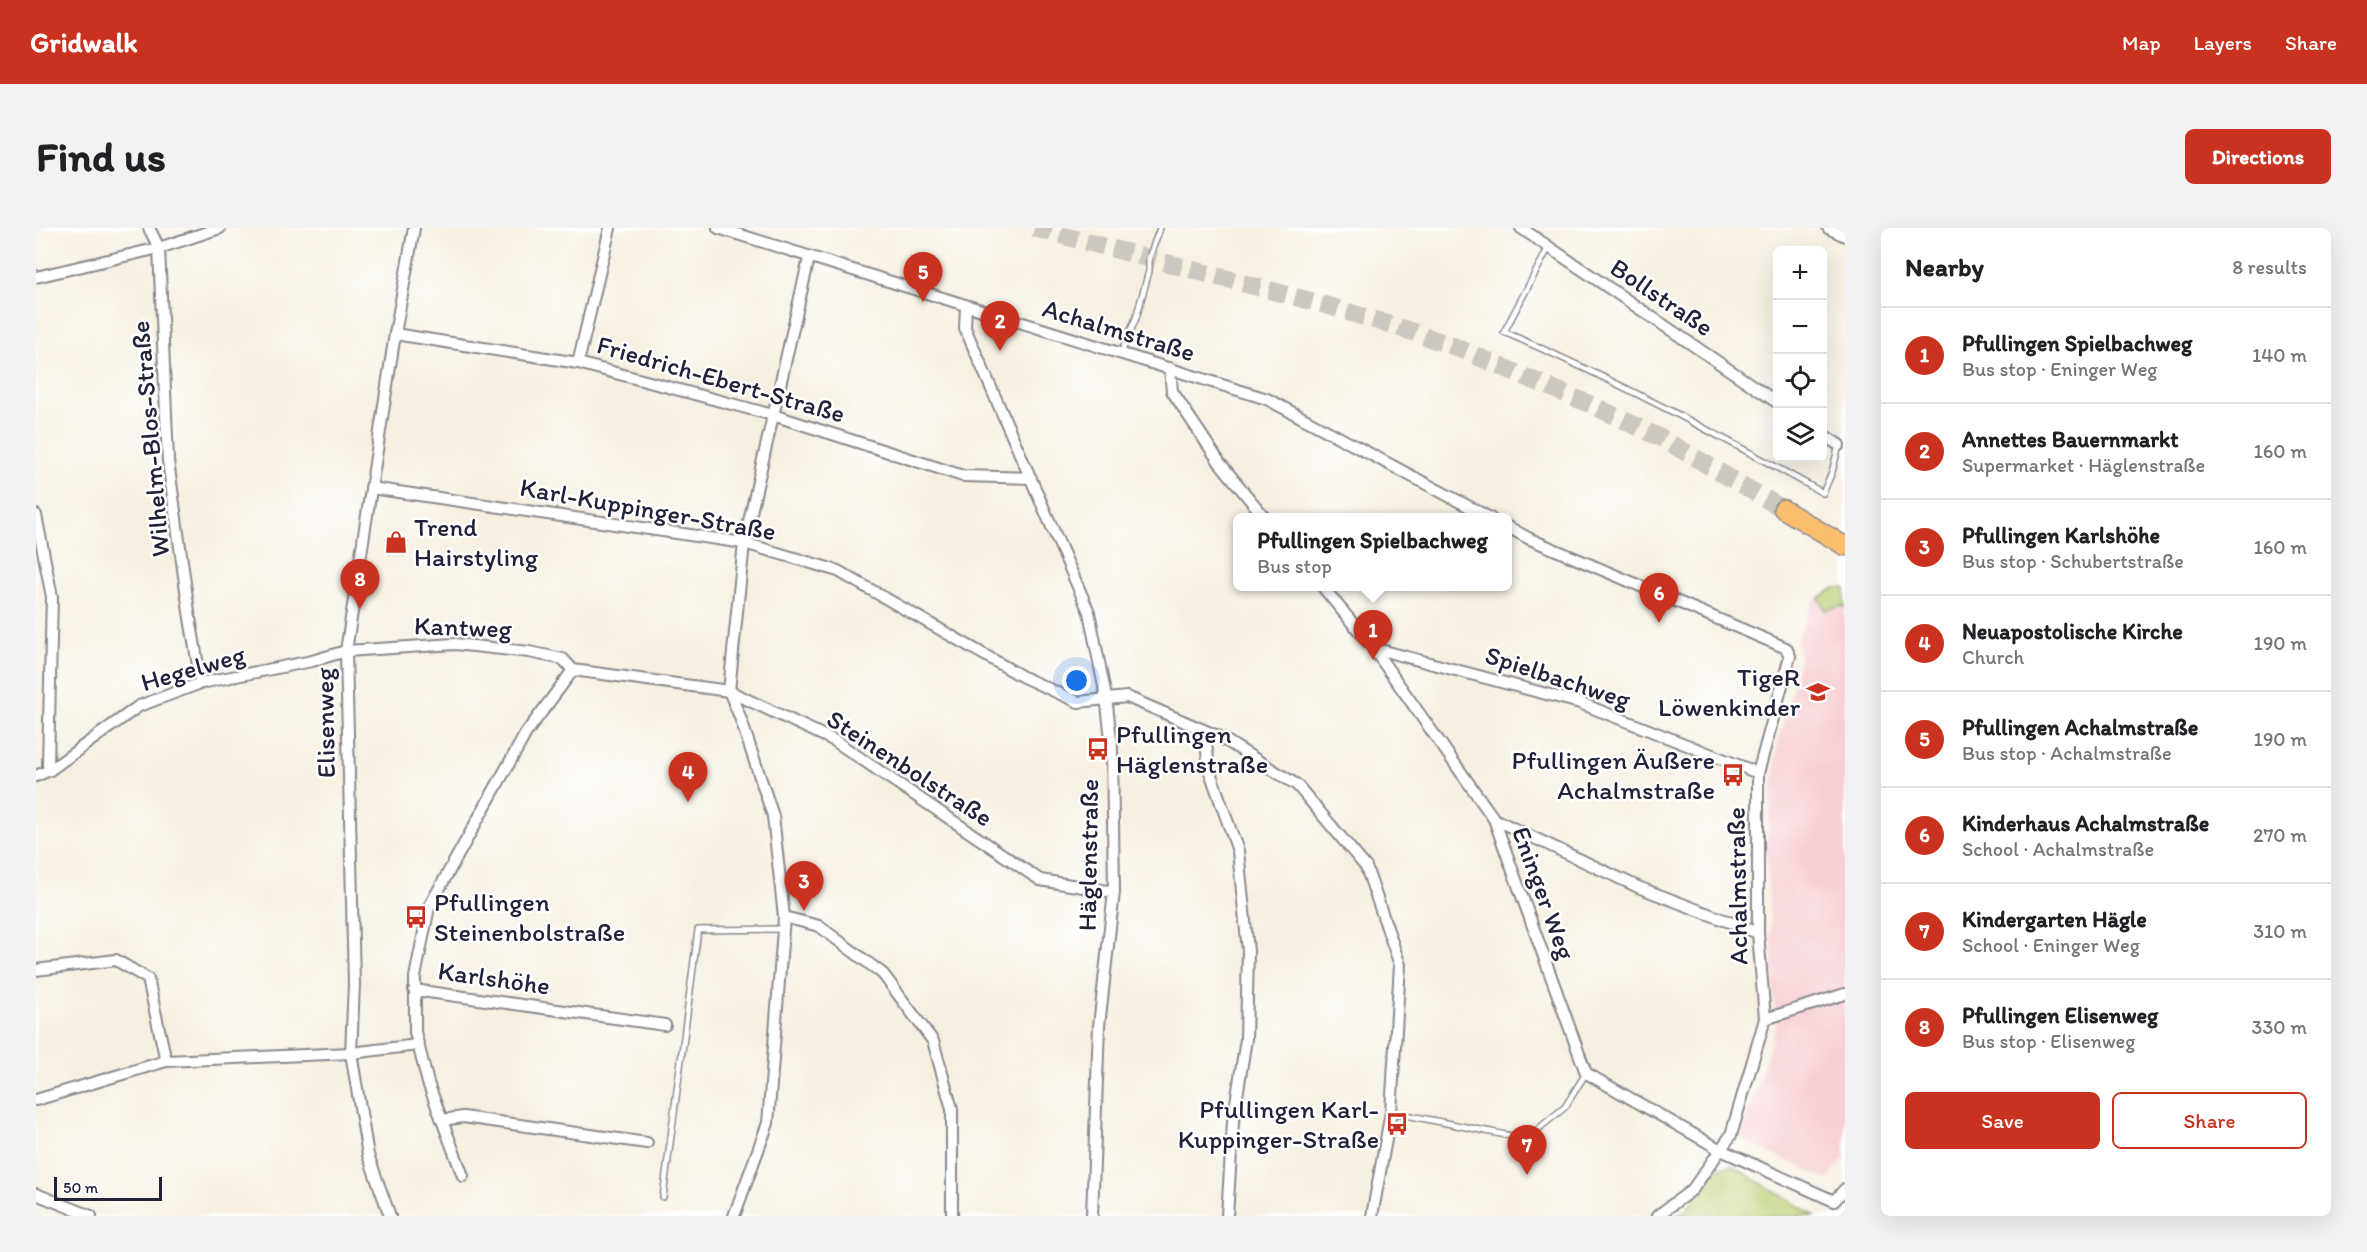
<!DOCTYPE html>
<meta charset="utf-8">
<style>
:root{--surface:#fff;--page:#f2f2f2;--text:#202124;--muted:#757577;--line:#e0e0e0;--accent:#c8321e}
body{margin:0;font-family:Itim,sans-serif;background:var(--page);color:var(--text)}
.controls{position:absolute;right:18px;top:18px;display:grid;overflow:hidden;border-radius:9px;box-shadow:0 6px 24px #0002}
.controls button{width:54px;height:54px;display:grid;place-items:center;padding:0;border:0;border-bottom:2px solid var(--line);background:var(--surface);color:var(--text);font:30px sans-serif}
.scale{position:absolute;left:18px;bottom:15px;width:108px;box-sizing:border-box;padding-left:6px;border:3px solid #22223b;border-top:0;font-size:16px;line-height:21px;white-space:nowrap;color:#22223b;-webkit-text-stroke:4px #fff;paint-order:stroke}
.you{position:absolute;left:1041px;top:453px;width:21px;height:21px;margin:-15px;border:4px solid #fff;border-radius:50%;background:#1a73e8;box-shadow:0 0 0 9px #1a73e833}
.badge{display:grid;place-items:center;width:39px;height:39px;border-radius:50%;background:var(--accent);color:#fff;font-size:20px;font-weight:700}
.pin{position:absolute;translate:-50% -50px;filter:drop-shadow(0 2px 3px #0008)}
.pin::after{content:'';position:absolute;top:32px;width:21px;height:18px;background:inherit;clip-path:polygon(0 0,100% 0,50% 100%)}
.popup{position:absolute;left:1197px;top:285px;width:279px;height:78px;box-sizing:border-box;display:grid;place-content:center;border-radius:9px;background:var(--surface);filter:drop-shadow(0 2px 4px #0005);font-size:20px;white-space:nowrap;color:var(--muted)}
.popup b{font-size:22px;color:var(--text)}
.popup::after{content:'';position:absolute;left:50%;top:100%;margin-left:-12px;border:12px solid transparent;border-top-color:var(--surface)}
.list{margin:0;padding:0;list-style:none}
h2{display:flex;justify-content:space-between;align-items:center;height:78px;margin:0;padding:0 24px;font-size:26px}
h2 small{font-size:20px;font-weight:400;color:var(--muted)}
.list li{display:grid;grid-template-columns:39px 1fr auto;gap:18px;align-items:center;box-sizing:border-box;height:96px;padding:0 24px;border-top:2px solid var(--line)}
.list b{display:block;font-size:22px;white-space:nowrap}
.list p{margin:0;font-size:20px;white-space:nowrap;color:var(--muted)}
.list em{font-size:20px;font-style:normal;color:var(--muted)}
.actions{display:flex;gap:12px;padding:18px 24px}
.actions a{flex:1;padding:14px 0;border:2px solid var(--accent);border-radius:9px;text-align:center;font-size:21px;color:var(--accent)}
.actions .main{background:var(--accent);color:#fff}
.icon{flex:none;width:33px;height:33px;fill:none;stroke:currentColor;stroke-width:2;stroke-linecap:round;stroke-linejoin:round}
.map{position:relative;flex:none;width:1809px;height:988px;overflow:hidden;border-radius:9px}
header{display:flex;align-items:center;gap:36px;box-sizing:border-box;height:84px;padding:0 30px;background:var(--accent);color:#fff}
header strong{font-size:28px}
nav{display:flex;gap:33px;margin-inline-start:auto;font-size:21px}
.intro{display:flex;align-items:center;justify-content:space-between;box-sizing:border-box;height:144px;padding:0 36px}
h1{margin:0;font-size:42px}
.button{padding:15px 27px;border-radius:9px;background:var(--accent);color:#fff;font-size:21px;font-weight:700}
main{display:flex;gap:36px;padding:0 36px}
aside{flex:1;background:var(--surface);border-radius:9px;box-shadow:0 6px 24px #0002}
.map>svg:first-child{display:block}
</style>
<header>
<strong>Gridwalk</strong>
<nav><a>Map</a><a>Layers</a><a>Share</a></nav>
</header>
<div class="intro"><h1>Find us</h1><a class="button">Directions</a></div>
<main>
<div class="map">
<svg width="1809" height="988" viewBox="0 0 1809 988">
<rect width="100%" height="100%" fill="#fff"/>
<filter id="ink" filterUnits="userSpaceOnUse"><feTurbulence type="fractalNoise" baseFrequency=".0167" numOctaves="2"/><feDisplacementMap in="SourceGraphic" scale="12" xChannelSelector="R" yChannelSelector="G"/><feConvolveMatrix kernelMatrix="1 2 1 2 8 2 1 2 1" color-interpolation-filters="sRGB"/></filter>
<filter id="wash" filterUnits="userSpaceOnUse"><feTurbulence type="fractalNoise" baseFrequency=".008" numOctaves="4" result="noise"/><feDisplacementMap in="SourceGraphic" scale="24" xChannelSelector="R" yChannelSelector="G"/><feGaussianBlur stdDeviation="1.35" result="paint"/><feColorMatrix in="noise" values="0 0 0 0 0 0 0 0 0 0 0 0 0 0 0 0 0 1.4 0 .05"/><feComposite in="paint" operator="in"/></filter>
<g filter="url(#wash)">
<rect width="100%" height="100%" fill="#f7f0e0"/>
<polygon fill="#f7cfd3" points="1783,370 1791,382 1805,378 1809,380 1809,503 1806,504 1809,515 1809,928 1792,952 1704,911 1740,799 1730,619 1741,519 1764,431 1761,411 1777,374"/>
<g fill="#bace72" stroke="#6e7856" stroke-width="1.5">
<polygon points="1799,360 1809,360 1809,380 1805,378 1790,382 1783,370"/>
<polygon points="1695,937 1779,988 1641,988 1651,981 1680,941"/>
</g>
</g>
<g filter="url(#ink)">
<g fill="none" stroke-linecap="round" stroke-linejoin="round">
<polyline stroke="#ccc7bf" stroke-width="18" stroke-dasharray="18 9" stroke-linecap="butt" points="998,0 1286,76 1362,99 1417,118 1558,178 1627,211 1747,281"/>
<g stroke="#8c898e" stroke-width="8">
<g id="service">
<path d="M 1513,19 L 1468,104 C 1578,151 1683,207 1787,265 L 1796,244 L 1803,217"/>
<polyline points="1085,125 1100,90 1113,43 1113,30 1124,0"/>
<polyline points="1355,884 1490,911 1529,879 1550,845"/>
<polyline points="627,969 662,702 748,701"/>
</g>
</g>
<g stroke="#8c898e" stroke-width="14">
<g id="minor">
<polyline points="113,0 123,20 132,233 153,384 165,455"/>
<polyline points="682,0 1231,171 1454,290"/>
<polyline points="1485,0 1742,175"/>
<polyline points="1792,0 1809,8"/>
<polyline points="0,49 123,20 184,0"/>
<polyline points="930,78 929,100 1053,384 1070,469 1076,519 1078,664 1063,798 1056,988"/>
<polyline points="359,106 542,135 737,187 927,248 995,250"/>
<polyline points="542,135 574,0"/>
<polyline points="1134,140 1136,163 1184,235 1229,290"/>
<polyline points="1786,206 1803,217"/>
<polyline points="335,260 708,315 802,343 987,449 1042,474 1091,469 1184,509 1261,557 1330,639 1364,737 1355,884 1336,988"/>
<polyline points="0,287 16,369 12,537 14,542"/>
<polyline points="1472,299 1494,311 1750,420 1754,428 1722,545 1722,705 1729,791 1695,907 1656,962 1621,988"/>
<polyline points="1286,358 1337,420 1458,591 1550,845 1685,922 1798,973 1809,961"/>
<polyline points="1337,420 1544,475 1722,545"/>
<polyline points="1168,503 1174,544 1202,623 1212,723 1210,811 1197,894 1191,988"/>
<polyline points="0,548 14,542 103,478 165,455 276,433 310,423 419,416 493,424 527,431 537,442"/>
<polyline points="1458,591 1602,659 1722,705"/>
<polyline points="748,689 783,698 847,746 897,813 916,881 916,988"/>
<polyline points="0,742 80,732 112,751 130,833"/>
<polyline points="378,762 629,797"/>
<polyline points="1729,791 1809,766"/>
<polyline points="0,872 130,833 315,825 381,817"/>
<polyline points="406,892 427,889 611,915"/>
<polyline points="427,948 392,855 379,804 379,749 393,679 490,505 537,442 693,463 799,513 1004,652 1078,664"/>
<polyline points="0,966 55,988"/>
<polyline points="354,988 332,927 315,825 318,756 310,423 359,106 378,0"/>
<polyline points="698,988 732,895 748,689 737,588 704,489 693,463 708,315 773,30"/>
</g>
</g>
<g stroke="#8c898e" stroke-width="21">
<polyline id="primary" points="1747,281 1809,318"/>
</g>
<use href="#service" stroke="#fff" stroke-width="5"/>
<use href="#minor" stroke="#fff" stroke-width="10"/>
<use href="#primary" stroke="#fabe6e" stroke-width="18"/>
</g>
</g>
<defs>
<g id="shop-bare" transform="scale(1.8)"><path d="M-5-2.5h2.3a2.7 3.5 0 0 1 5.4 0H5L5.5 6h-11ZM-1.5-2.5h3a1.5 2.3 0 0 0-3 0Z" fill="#c8321e" stroke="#fff" stroke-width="2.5" paint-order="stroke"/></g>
<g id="school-bare" transform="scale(1.8)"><path d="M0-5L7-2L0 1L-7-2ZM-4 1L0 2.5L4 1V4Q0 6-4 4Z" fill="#c8321e" stroke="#fff" stroke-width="2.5" paint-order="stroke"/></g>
<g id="bus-bare" transform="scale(1.8)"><path d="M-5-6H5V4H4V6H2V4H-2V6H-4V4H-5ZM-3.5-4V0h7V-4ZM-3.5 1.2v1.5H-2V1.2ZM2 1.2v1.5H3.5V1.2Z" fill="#c8321e" stroke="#fff" stroke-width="2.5" paint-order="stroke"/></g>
</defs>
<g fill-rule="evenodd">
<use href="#shop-bare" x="360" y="314"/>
<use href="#school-bare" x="1782" y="464"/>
<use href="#bus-bare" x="1062" y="521"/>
<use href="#bus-bare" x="1697" y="547"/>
<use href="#bus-bare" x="380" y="689"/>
<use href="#bus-bare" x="1361" y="896"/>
</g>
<g text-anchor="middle" stroke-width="5" stroke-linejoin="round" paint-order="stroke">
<g font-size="26" fill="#22223b" stroke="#fff">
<text transform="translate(1626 69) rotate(34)" y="9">Bollstraße</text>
<text transform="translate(1083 102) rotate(17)" y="9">Achalmstraße</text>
<text transform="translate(685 151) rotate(16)" y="9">Friedrich-Ebert-Straße</text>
<text transform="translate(114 211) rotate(-95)" y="9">Wilhelm-Blos-Straße</text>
<text transform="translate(612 281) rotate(10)" y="9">Karl-Kuppinger-Straße</text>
<text transform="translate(427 399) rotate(2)" y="9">Kantweg</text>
<text transform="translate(157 440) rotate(-16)" y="9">Hegelweg</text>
<text transform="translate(1522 449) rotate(18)" y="9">Spielbachweg</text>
<text transform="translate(289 495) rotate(-91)" y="9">Elisenweg</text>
<text transform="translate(874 540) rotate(33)" y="9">Steinenbolstraße</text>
<text transform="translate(1052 627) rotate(-89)" y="9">Häglenstraße</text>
<text transform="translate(1701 658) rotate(-91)" y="9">Achalmstraße</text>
<text transform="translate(1508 665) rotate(70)" y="9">Eninger Weg</text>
<text transform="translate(458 750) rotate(8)" y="9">Karlshöhe</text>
</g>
<g font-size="26" fill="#22223b" stroke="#fff" text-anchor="start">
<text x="378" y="308">Trend<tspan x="378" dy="30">Hairstyling</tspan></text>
<text x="1764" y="458" text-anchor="end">TigeR<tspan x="1764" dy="30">Löwenkinder</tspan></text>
<text x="1080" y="515">Pfullingen<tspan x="1080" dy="30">Häglenstraße</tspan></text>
<text x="1679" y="541" text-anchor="end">Pfullingen Äußere<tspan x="1679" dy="30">Achalmstraße</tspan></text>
<text x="398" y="683">Pfullingen<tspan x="398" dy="30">Steinenbolstraße</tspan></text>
<text x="1343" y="890" text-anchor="end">Pfullingen Karl-<tspan x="1343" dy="30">Kuppinger-Straße</tspan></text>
</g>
</g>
</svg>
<div class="controls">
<button>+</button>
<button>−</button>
<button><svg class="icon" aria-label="locate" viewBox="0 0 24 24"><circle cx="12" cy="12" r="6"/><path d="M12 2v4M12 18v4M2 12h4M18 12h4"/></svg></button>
<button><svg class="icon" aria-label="layers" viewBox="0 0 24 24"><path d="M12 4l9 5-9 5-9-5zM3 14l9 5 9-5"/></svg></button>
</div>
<div class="scale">50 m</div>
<div class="you"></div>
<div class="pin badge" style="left:1337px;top:432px">1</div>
<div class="popup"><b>Pfullingen Spielbachweg</b>Bus stop</div>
<div class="pin badge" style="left:964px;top:123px">2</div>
<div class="pin badge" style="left:768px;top:683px">3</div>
<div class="pin badge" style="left:652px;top:574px">4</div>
<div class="pin badge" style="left:887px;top:74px">5</div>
<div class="pin badge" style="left:1623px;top:395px">6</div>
<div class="pin badge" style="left:1491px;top:947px">7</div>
<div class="pin badge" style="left:324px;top:381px">8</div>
</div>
<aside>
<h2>Nearby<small>8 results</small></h2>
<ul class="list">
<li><span class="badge">1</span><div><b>Pfullingen Spielbachweg</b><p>Bus stop · Eninger Weg</p></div><em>140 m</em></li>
<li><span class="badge">2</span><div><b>Annettes Bauernmarkt</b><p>Supermarket · Häglenstraße</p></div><em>160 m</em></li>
<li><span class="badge">3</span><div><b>Pfullingen Karlshöhe</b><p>Bus stop · Schubertstraße</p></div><em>160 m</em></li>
<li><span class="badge">4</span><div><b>Neuapostolische Kirche</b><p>Church</p></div><em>190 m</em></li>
<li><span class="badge">5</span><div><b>Pfullingen Achalmstraße</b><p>Bus stop · Achalmstraße</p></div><em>190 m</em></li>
<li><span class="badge">6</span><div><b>Kinderhaus Achalmstraße</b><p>School · Achalmstraße</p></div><em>270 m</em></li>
<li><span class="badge">7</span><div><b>Kindergarten Hägle</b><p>School · Eninger Weg</p></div><em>310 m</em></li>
<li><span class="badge">8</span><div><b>Pfullingen Elisenweg</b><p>Bus stop · Elisenweg</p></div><em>330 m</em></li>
</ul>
<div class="actions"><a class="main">Save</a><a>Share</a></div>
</aside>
</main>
